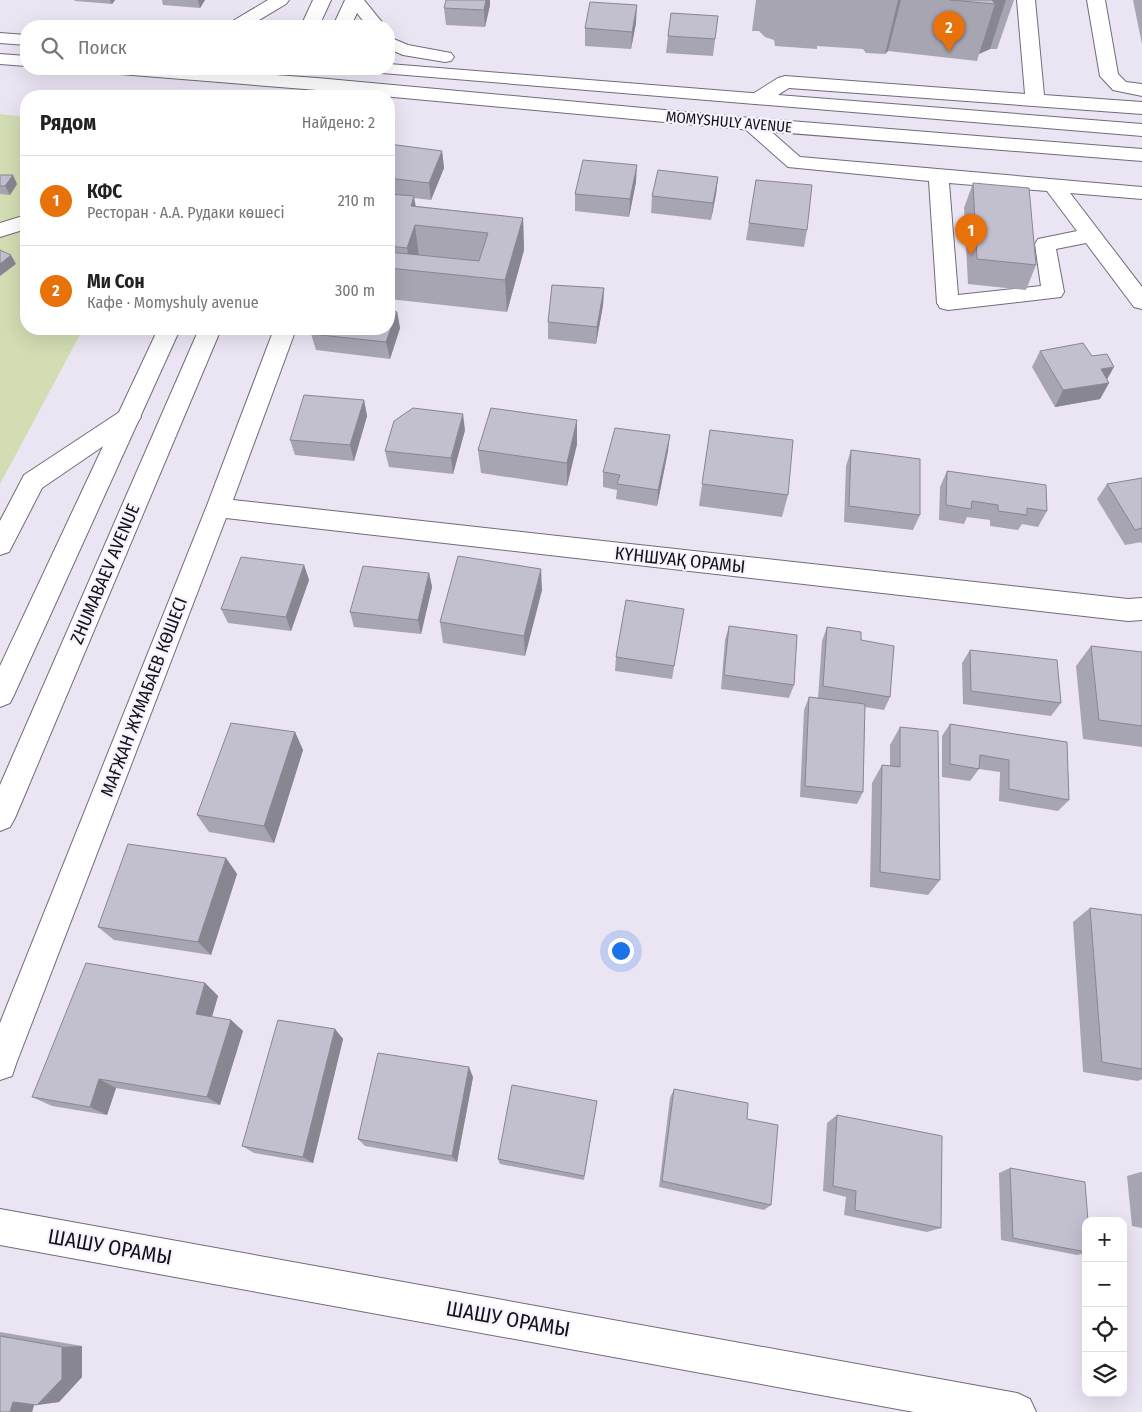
<!DOCTYPE html>
<html lang="ru">
<meta charset="utf-8">
<style>
:root{--surface:#fff;--page:#f2f2f2;--text:#222;--muted:#767676;--line:#e0e0e0;--accent:#0f766e}
body{margin:0;font-family:"Fira Sans Condensed",sans-serif;background:var(--page);color:var(--text)}
.controls{position:absolute;right:15px;bottom:15px;display:grid;overflow:hidden;border-radius:10px;box-shadow:0 5px 20px #0002}
.controls button{width:45px;height:45px;display:grid;place-items:center;padding:0;border:0;border-bottom:1px solid var(--line);background:var(--surface);color:var(--text);font:25px sans-serif}
.you{position:absolute;left:620px;top:950px;width:18px;height:18px;margin:-12px;border:4px solid #fff;border-radius:50%;background:#1a73e8;box-shadow:0 0 0 8px #1a73e833}
.badge{display:grid;place-items:center;width:32px;height:32px;border-radius:50%;background:var(--accent);color:#fff;font-size:16px;font-weight:700}
.pin{position:absolute;translate:-50% -41px;filter:drop-shadow(0 1px 2px #0008)}
.pin::after{content:'';position:absolute;top:26px;width:18px;height:15px;background:inherit;clip-path:polygon(0 0,100% 0,50% 100%)}
.list{margin:0;padding:0;list-style:none}
h2{display:flex;justify-content:space-between;align-items:center;height:65px;margin:0;padding:0 20px;font-size:21px}
h2 small{font-size:16px;font-weight:400;color:var(--muted)}
.list li{display:grid;grid-template-columns:32px 1fr auto;gap:15px;align-items:center;box-sizing:border-box;height:90px;padding:0 20px;border-top:1px solid var(--line)}
.list b{display:block;font-size:19px;white-space:nowrap}
.list p{margin:0;font-size:16px;white-space:nowrap;color:var(--muted)}
.list em{font-size:16px;font-style:normal;color:var(--muted)}
.icon{flex:none;width:28px;height:28px;fill:none;stroke:currentColor;stroke-width:2;stroke-linecap:round;stroke-linejoin:round}
.map{position:relative;flex:none;width:1142px;height:1412px;overflow:hidden}
.search{position:absolute;background:var(--surface);box-shadow:0 5px 20px #0002;left:20px;top:20px;width:375px;height:55px;display:flex;align-items:center;gap:12px;box-sizing:border-box;padding:0 18px;border-radius:20px;color:var(--muted);font-size:19px}
.panel{position:absolute;background:var(--surface);box-shadow:0 5px 20px #0002;left:20px;top:90px;width:375px;height:245px;border-radius:20px}
.map>svg:first-child{display:block}
</style>
<div class="map">
<svg width="1142" height="1412" viewBox="0 0 1142 1412">
<rect width="100%" height="100%" fill="#ebe4f3"/>
<polygon fill="#d2ddb3" points="0,114 26,117 26,329 83,329 0,484"/>
<g fill="none" stroke-linecap="round" stroke-linejoin="round">
<g stroke="#716b79" stroke-width="2">
<g id="minor">
<path d="M 1017,0 L 1035,0 L 1044,95 L 1142,102 L 1142,114 L 789,88 C 777,95 765,106 751,103 L 749,99 L 751,95 L 778,78 L 785,76 L 1025,94 Z"/>
<polygon points="1087,0 1105,0 1118,74 1126,82 1142,84 1142,96 1113,90 1100,76"/>
<path d="M 751,118 L 758,120 L 800,157 L 1142,187 L 1142,199 L 1070,193 L 1142,287 L 1142,309 L 1134,307 L 1086,243 L 1056,249 L 1064,292 L 1061,297 L 948,310 L 940,308 L 937,303 L 929,181 L 788,167 L 744,128 L 741,124 L 744,120 ZM 949,183 L 1047,191 L 1077,231 L 1038,239 L 1035,244 L 1041,286 L 958,295 Z"/>
<polygon points="26,215 26,229 0,237 0,223"/>
<polygon points="274,329 296,329 233,500 1128,599 1142,598 1142,620 1128,621 226,518 16,1064 12,1076 0,1080 0,1023 206,508"/>
<polygon points="129,408 137,411 141,417 137,423 42,488 9,552 0,555 0,521 24,475 121,411"/>
<polygon points="0,1209 1017,1393 1030,1399 1036,1412 914,1412 0,1245"/>
</g>
</g>
<g stroke="#716b79" stroke-width="2">
<g id="major">
<polygon points="268,0 289,0 286,4 249,26 228,26 231,22"/>
<polygon points="313,0 331,0 319,26 301,26"/>
<polygon points="345,0 364,0 385,26 367,26 357,13 351,26 333,26"/>
<polygon points="0,33 26,35 26,45 0,43"/>
<polygon points="389,37 408,45 451,53 454,57 451,61 445,62 403,55 389,49"/>
<polygon points="0,54 26,56 26,66 0,64"/>
<polygon points="389,64 1142,124 1142,136 382,73 379,69 389,69"/>
<polygon points="111,69 189,69 317,78 751,118 1142,149 1142,161 751,130 317,90 120,74 114,73"/>
<polygon points="158,329 180,329 14,695 10,703 0,707 0,666"/>
<polygon points="199,329 221,329 15,818 10,827 0,831 0,785"/>
</g>
</g>
<use href="#minor" fill="#fff" fill-rule="evenodd"/>
<use href="#major" fill="#fff" fill-rule="evenodd"/>
</g>
<g fill="#a7a5b2">
<polygon points="74,0 115,0 112,4 75,1"/>
<polygon points="162,0 205,0 200,8 163,5"/>
<polygon points="756,0 1014,0 997,49 990,49 979,54 977,61 888,51 885,54 866,53 863,49 817,46 817,49 775,46 774,40 765,37 759,31 752,31"/>
<polygon points="1133,0 1142,0 1142,44"/>
<polygon points="490,5 485,27 446,25 444,8"/>
<polygon points="718,16 713,56 666,53 668,36"/>
<polygon points="636,23 631,49 585,46 585,28"/>
<polygon points="389,144 442,151 444,168 431,200 414,198 416,206 523,218 524,250 507,312 389,299"/>
<polygon points="0,175 17,184 10,195 0,194"/>
<polygon points="718,177 716,194 711,220 651,213 652,196"/>
<polygon points="756,180 807,230 804,247 746,240"/>
<polygon points="636,182 629,217 575,211 575,194"/>
<polygon points="973,183 1036,265 1026,290 968,284 964,208"/>
<polygon points="604,288 603,305 596,344 548,339 548,322"/>
<polygon points="392,300 394,311 397,312 400,328 390,359 316,350 311,334"/>
<polygon points="1040,351 1107,380 1109,383 1100,399 1055,407 1032,367"/>
<polygon points="364,400 367,416 354,461 295,455 290,440"/>
<polygon points="465,430 453,474 389,467 385,451"/>
<polygon points="710,430 788,495 782,517 699,506"/>
<polygon points="577,444 567,486 481,473 478,450"/>
<polygon points="851,450 920,515 913,530 844,522 846,466"/>
<polygon points="668,451 657,506 616,499 617,490 603,487 603,472"/>
<polygon points="947,471 1047,511 1038,527 1022,524 1018,530 990,526 990,520 967,517 964,524 939,520 940,487"/>
<polygon points="1142,478 1142,544 1141,542 1125,545 1097,499 1107,484"/>
<polygon points="304,565 309,580 291,631 228,623 221,609"/>
<polygon points="429,573 432,587 421,634 354,627 350,612"/>
<polygon points="542,590 525,656 443,643 440,622"/>
<polygon points="684,609 672,679 615,671 616,657"/>
<polygon points="729,626 794,685 789,698 721,689 725,640"/>
<polygon points="827,627 861,640 890,697 884,710 865,707 863,792 857,804 800,797 804,710 809,697 818,698 822,641"/>
<polygon points="1091,646 1142,652 1142,747 1083,739 1076,666"/>
<polygon points="970,650 1061,703 1051,716 963,704 962,663"/>
<polygon points="950,724 1067,742 1069,800 1058,811 999,801 1000,772 979,769 970,781 942,777 942,736"/>
<polygon points="900,727 940,880 928,895 870,887 872,783 882,765 890,766 890,745"/>
<polygon points="295,732 303,750 274,843 209,832 197,815"/>
<polygon points="226,858 237,874 211,955 114,940 98,927"/>
<polygon points="1090,908 1142,915 1142,1079 1138,1081 1083,1072 1073,922"/>
<polygon points="205,983 218,996 212,1017 231,1020 243,1031 220,1105 116,1088 107,1115 52,1106 32,1097"/>
<polygon points="335,1029 343,1039 313,1163 254,1153 242,1146"/>
<polygon points="473,1077 457,1162 365,1146 358,1139"/>
<polygon points="674,1089 747,1119 771,1205 764,1210 659,1187 670,1098"/>
<polygon points="596,1107 584,1180 500,1164 498,1159"/>
<polygon points="837,1115 941,1228 927,1232 844,1215 846,1197 823,1191 827,1123"/>
<polygon points="1010,1168 1086,1221 1086,1253 1077,1255 1001,1240 999,1173"/>
<polygon points="1141,1172 1142,1172 1142,1228 1132,1226 1127,1176"/>
<polygon points="0,1332 82,1346 82,1377 59,1402 37,1405 34,1404 32,1412 0,1412"/>
</g>
<g fill="#888691">
<polygon points="110,0 115,0 112,4"/>
<polygon points="198,0 205,0 200,8"/>
<polygon points="486,0 490,0 490,5 485,27 484,10"/>
<polygon points="898,0 901,0 888,51 885,54"/>
<polygon points="992,0 1006,0 990,49 979,54 995,4"/>
<polygon points="637,5 636,23 631,49 632,32"/>
<polygon points="442,151 444,168 431,200 429,183"/>
<polygon points="637,165 636,182 629,217 630,199"/>
<polygon points="13,175 17,184 10,195 5,186"/>
<polygon points="718,177 716,194 711,220 713,203"/>
<polygon points="414,196 418,226 415,225 419,257 410,270 407,248 411,206"/>
<polygon points="523,218 524,250 507,312 505,280"/>
<polygon points="11,255 16,264 0,276 0,264"/>
<polygon points="604,288 603,305 596,344 597,327"/>
<polygon points="392,300 395,316 389,314 389,309"/>
<polygon points="397,312 400,328 390,359 386,342"/>
<polygon points="1114,367 1105,383 1109,383 1100,399 1055,407 1063,390 1101,369"/>
<polygon points="364,400 367,416 354,461 350,445"/>
<polygon points="463,414 465,430 453,474 451,458"/>
<polygon points="577,420 577,444 567,486 567,463"/>
<polygon points="670,435 668,451 657,506 658,490"/>
<polygon points="304,565 309,580 291,631 286,617"/>
<polygon points="541,569 542,590 525,656 524,636"/>
<polygon points="429,573 432,587 421,634 418,620"/>
<polygon points="295,732 303,750 274,843 264,826"/>
<polygon points="226,858 237,874 211,955 198,942"/>
<polygon points="205,983 218,996 209,1026 196,1014"/>
<polygon points="231,1020 243,1031 220,1105 207,1097"/>
<polygon points="335,1029 343,1039 313,1163 303,1157"/>
<polygon points="469,1067 473,1077 457,1162 452,1156"/>
<polygon points="99,1079 116,1088 107,1115 90,1107"/>
<polygon points="82,1346 82,1377 59,1402 37,1405 62,1347"/>
<polygon points="36,1399 32,1412 10,1412 13,1402"/>
</g>
<g fill="#c2c0cf" stroke="#888691">
<polygon points="446,0 486,0 484,10 444,8"/>
<polygon points="950,0 993,0 992,0 995,4"/>
<polygon points="590,2 637,5 632,32 585,28"/>
<polygon points="671,13 718,16 715,39 668,36"/>
<polygon points="389,144 442,151 429,183 389,178"/>
<polygon points="583,160 637,165 630,199 575,194"/>
<polygon points="658,170 718,177 713,203 652,196"/>
<polygon points="0,175 13,175 5,186 0,186"/>
<polygon points="756,180 812,185 807,230 749,223"/>
<polygon points="973,183 1029,188 1036,265 977,259"/>
<polygon points="389,194 414,196 411,206 523,218 505,280 389,268 389,252 479,261 488,233 415,225 407,248 389,246"/>
<polygon points="0,250 11,255 0,264"/>
<polygon points="552,285 604,288 597,327 548,322"/>
<polygon points="389,299 392,300 389,309"/>
<polygon points="389,311 397,312 386,342 311,334 313,329 389,329"/>
<polygon points="1083,343 1092,356 1107,354 1114,367 1101,369 1109,383 1063,390 1040,351"/>
<polygon points="304,395 364,400 350,445 290,440"/>
<polygon points="413,408 463,414 451,458 385,451 394,421"/>
<polygon points="491,408 577,420 567,463 478,450"/>
<polygon points="615,428 670,435 658,490 617,484 620,475 603,472"/>
<polygon points="710,430 793,440 788,495 702,484"/>
<polygon points="851,450 920,459 920,515 849,506"/>
<polygon points="947,471 1046,485 1047,511 1027,508 1027,515 998,511 998,505 972,501 971,509 946,505"/>
<polygon points="1142,478 1142,528 1135,530 1107,484"/>
<polygon points="458,556 541,569 524,636 440,622"/>
<polygon points="241,557 304,565 286,617 221,609"/>
<polygon points="363,566 429,573 418,620 350,612"/>
<polygon points="626,600 684,609 674,666 616,657"/>
<polygon points="729,626 797,635 794,685 724,675"/>
<polygon points="827,627 861,632 861,640 894,646 890,697 823,686"/>
<polygon points="1091,646 1142,652 1142,726 1099,720"/>
<polygon points="970,650 1057,660 1061,703 971,691"/>
<polygon points="809,697 865,704 863,792 805,786"/>
<polygon points="231,723 295,732 264,826 197,815"/>
<polygon points="950,724 1067,742 1069,800 1009,789 1009,760 980,755 979,769 950,764"/>
<polygon points="900,727 938,731 940,880 880,872 882,765 900,767"/>
<polygon points="128,844 226,858 198,942 98,927"/>
<polygon points="1090,908 1142,915 1142,1069 1102,1062"/>
<polygon points="86,963 205,983 196,1014 231,1020 207,1097 99,1079 90,1107 32,1097"/>
<polygon points="278,1020 335,1029 303,1157 242,1146"/>
<polygon points="378,1053 469,1067 452,1156 358,1139"/>
<polygon points="512,1085 597,1101 584,1176 498,1159"/>
<polygon points="674,1089 748,1103 747,1119 778,1125 771,1205 662,1181"/>
<polygon points="837,1115 942,1136 941,1228 855,1210 856,1191 833,1186"/>
<polygon points="1010,1168 1085,1182 1088,1221 1086,1221 1086,1252 1013,1238"/>
<polygon points="0,1336 62,1347 62,1379 37,1405 13,1402 10,1412 0,1412"/>
</g>
<g text-anchor="middle" stroke-width="4.5" stroke-linejoin="round" paint-order="stroke">
<g font-size="15" fill="#141217" stroke="#f8f2fe">
<text transform="translate(729 122) rotate(5)" y="5">MOMYSHULY AVENUE</text>
</g>
<g font-size="18" fill="#141217" stroke="#f8f2fe">
<text transform="translate(680 560) rotate(6)" y="6">КҮНШУАҚ ОРАМЫ</text>
<text transform="translate(105 574) rotate(-67)" y="6">ZHUMABAEV AVENUE</text>
<text transform="translate(144 697) rotate(-69)" y="6">МАҒЖАН ЖҰМАБАЕВ КӨШЕСІ</text>
</g>
<g font-size="21" fill="#141217" stroke="#f8f2fe">
<text transform="translate(110 1247) rotate(10)" y="7">ШАШУ ОРАМЫ</text>
<text transform="translate(508 1319) rotate(10)" y="7">ШАШУ ОРАМЫ</text>
</g>
</g>
</svg>
<div class="controls">
<button>+</button>
<button>−</button>
<button><svg class="icon" aria-label="locate" viewBox="0 0 24 24"><circle cx="12" cy="12" r="6"/><path d="M12 2v4M12 18v4M2 12h4M18 12h4"/></svg></button>
<button><svg class="icon" aria-label="layers" viewBox="0 0 24 24"><path d="M12 4l9 5-9 5-9-5zM3 14l9 5 9-5"/></svg></button>
</div>
<div class="you"></div>
<div class="pin badge" style="left:971px;top:255px;background:#e8710a">1</div>
<div class="pin badge" style="left:949px;top:52px;background:#e8710a">2</div>
<div class="search"><svg class="icon" aria-label="search" viewBox="0 0 24 24"><circle cx="10" cy="10" r="6"/><path d="M15 15l6 6"/></svg>Поиск</div>
<section class="panel">
<h2>Рядом<small>Найдено: 2</small></h2>
<ul class="list">
<li><span class="badge" style="background:#e8710a">1</span><div><b>КФС</b><p>Ресторан · А.А. Рудаки көшесі</p></div><em>210 m</em></li>
<li><span class="badge" style="background:#e8710a">2</span><div><b>Ми Сон</b><p>Кафе · Momyshuly avenue</p></div><em>300 m</em></li>
</ul>
</section>
</div>
